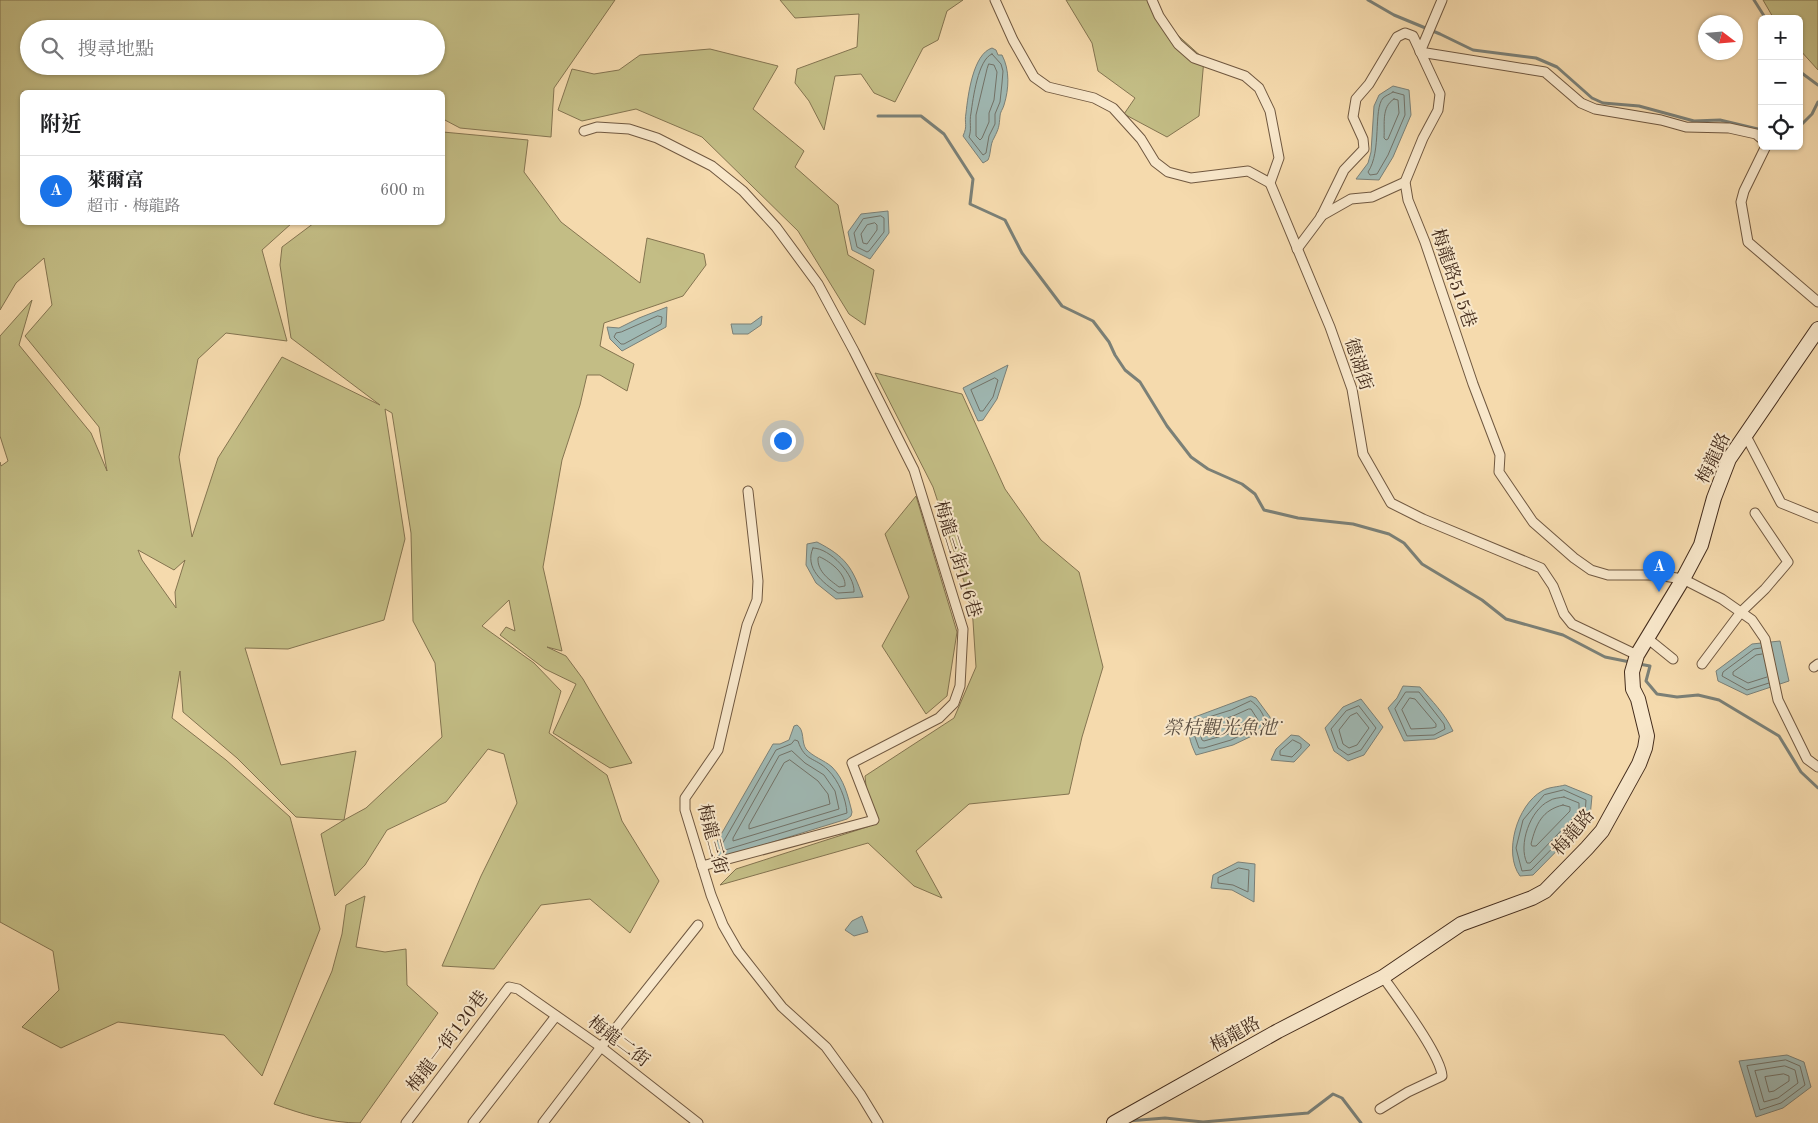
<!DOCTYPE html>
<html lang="zh-TW">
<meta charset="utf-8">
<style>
:root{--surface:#fff;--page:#f6f6f6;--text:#202124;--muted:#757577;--line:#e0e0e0;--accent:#1a73e8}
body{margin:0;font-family:"Old Standard TT","Noto Serif TC",serif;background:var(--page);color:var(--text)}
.controls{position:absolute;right:15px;top:15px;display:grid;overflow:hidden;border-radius:8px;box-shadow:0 1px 4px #0004}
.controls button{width:45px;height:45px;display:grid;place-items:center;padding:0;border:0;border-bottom:1px solid var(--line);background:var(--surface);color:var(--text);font:25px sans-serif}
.compass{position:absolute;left:1698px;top:15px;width:45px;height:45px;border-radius:50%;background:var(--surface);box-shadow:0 1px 4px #0004;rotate:106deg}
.you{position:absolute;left:782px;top:440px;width:18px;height:18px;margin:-12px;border:4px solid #fff;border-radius:50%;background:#1a73e8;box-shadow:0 0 0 8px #1a73e833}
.badge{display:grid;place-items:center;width:32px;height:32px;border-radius:50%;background:var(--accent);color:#fff;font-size:16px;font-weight:700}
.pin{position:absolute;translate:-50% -41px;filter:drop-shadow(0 1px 2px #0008)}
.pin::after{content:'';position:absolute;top:26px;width:18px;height:15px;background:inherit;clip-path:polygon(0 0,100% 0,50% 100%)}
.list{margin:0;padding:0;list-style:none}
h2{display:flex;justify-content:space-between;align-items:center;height:65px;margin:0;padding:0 20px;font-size:21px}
h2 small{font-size:16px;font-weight:400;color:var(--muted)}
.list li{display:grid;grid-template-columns:32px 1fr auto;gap:15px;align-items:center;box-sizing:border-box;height:70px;padding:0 20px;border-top:1px solid var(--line)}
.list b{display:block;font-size:19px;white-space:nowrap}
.list p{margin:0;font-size:16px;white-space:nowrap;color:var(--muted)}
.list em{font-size:16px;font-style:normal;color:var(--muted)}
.icon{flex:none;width:28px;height:28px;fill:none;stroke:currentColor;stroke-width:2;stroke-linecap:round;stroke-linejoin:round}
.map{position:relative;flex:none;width:1818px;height:1123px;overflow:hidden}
.search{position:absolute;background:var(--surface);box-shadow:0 1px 4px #0004;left:20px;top:20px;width:425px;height:55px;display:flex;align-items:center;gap:12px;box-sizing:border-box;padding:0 18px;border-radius:28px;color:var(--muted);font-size:19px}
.panel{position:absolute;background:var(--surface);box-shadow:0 1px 4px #0004;left:20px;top:90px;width:425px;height:135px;border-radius:8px}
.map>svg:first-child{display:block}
</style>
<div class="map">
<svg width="1818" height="1123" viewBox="0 0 1818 1123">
<rect width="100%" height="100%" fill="#f5daad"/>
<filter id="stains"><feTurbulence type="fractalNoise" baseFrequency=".004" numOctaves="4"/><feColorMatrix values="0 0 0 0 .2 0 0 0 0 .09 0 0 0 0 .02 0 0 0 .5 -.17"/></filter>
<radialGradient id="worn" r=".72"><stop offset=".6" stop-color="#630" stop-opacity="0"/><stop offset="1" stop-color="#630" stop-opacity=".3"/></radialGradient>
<g fill="#c3bd85" stroke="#847450" fill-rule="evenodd">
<path d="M 0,0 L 615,0 L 554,88 L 551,137 L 460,128 L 443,119 L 442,92 L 22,92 L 22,222 L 292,223 L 262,250 L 287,341 L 226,333 L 198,359 L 179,457 L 192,537 L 218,458 L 282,357 L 380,405 L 291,338 L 280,265 L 282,247 L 314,223 L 442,222 L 443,132 L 528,140 L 524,172 L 561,222 L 640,283 L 647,238 L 704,254 L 706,265 L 683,296 L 604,323 L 600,346 L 634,364 L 627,391 L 600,375 L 587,375 L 580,405 L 562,460 L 543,567 L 562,651 L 547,647 L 566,656 L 583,679 L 632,763 L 610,768 L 553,733 L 576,684 L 545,669 L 500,635 L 506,627 L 515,631 L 509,600 L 482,626 L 534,663 L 561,691 L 549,733 L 607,775 L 622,821 L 659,881 L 630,933 L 590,899 L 541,905 L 494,969 L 442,966 L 481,876 L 517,803 L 504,754 L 488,749 L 446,802 L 387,830 L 365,865 L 335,896 L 321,834 L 344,820 L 296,817 L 237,758 L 183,712 L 180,671 L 172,718 L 226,760 L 290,817 L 320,929 L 262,1076 L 224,1035 L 118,1022 L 61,1048 L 22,1027 L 59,990 L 53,951 L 0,922 L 0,462 L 1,466 L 8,461 L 0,436 L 0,336 L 32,300 L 19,345 L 91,433 L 107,471 L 99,427 L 25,336 L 52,305 L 44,258 L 16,283 L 0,310 ZM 29,29 L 436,29 L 436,66 L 29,66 ZM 385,409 L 392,413 L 411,533 L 413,621 L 435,663 L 442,737 L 366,808 L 344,820 L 356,751 L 281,765 L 245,648 L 288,649 L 384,620 L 405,539 ZM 138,550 L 174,570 L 185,560 L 175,592 L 176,608 L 142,560 Z"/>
<polygon points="780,0 963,0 947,11 938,40 923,48 895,102 874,93 861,74 835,76 824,130 809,101 795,83 797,69 857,47 859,14 795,18"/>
<polygon points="1066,0 1154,0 1162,21 1204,59 1199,116 1167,137 1124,114 1135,98 1098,71 1092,43"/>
<polygon points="1763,0 1818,0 1818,70 1799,49 1799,19 1774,19"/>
<polygon points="710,49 778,66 753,109 804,151 795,167 838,205 848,255 874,270 865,325 849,314 798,231 702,137 636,109 582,121 558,110 572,69 594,74 619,70 640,55"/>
<polygon points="875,373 962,394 1005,489 1041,540 1079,572 1103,667 1082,737 1069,794 969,804 916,851 942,898 914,886 868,843 720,885 736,869 870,826 865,776 954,718 976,667 972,606 933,487"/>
<polygon points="916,496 957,632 947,696 926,714 882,646 909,597 885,534"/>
<path d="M 365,896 L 356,947 L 385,952 L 406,949 L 407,985 L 438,1013 L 360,1123 C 330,1123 302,1114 274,1104 L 332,971 L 342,934 L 346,905 Z"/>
</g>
<g fill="#9fb8b3" stroke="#7b8077">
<path d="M 992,48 L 996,50 L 998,55 L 1002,55 C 1010,70 1009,89 1004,105 C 1003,109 1000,112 1000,116 C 999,127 999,128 994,138 C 990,144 991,154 988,160 L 983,163 L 963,136 C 968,125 964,124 966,113 C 968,95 973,54 992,48 Z"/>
<polygon points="1393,86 1409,90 1411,115 1393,157 1379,180 1356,179 1368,163 1371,152 1374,106 1379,95"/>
<polygon points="888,211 889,233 870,259 852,250 848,232 861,214"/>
<polygon points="667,307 666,327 622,351 610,339 607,327 619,328 639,318"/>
<polygon points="762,316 761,325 748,334 733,334 731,324 751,324"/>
<polygon points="1008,365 997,399 983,420 978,421 963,388"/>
<path d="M 817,542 C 846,557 852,567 863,597 L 836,599 L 816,583 L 806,565 L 807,544 Z"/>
<polygon points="1780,641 1789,681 1747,695 1718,681 1716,671 1752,644"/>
<path d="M 1403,686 L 1420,687 C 1432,701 1445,714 1453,731 L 1435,739 L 1404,741 L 1388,708 L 1397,698 Z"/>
<path d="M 1251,696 L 1256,698 L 1270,717 L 1271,726 L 1268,732 L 1266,734 L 1254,735 L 1233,745 L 1196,755 C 1190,742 1186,732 1192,718 Z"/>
<polygon points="1361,699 1383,727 1364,755 1348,761 1334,751 1325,728 1343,707"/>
<path d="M 797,725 C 805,730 801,742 806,749 C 813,757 824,760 832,767 C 844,779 848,796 852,812 L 851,816 L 847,819 L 721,858 L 716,853 L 715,845 L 773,744 L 780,744 L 789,740 L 794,726 Z"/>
<polygon points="1291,735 1299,736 1310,745 1294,762 1271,760 1276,749"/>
<path d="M 1565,785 L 1592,796 L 1590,817 L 1533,875 L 1520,876 C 1503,853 1517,805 1542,791 C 1548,787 1558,787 1565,785 Z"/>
<polygon points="1238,862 1255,864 1254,902 1232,890 1211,888 1213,875"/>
<polygon points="862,916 868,932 854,936 845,930 852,921"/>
<polygon points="1787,1055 1804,1062 1811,1087 1783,1108 1756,1117 1739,1061"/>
</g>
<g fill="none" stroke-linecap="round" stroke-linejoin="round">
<g stroke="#727268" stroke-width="1">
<path d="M 992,54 L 1001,64 L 1003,71 L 1002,83 L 1000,102 L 995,114 L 995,124 L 989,136 L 986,153 L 983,155 L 969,137 C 972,129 969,122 971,113 C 973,99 978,59 992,54 Z"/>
<polygon points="989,64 994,65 997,72 994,100 989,113 989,122 982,138 980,140 976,136 976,115 987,69"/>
<path d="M 1393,92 L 1404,95 L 1405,115 L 1388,155 L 1377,174 L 1370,175 L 1368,172 C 1382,151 1373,110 1383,98 C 1385,96 1390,94 1393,92 Z"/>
<path d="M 1394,99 L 1398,100 L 1399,113 L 1388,139 L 1386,140 L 1384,138 C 1385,124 1381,107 1394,99 Z"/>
<polygon points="881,216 884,218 884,232 869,251 867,252 857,247 854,233 863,219"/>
<polygon points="875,223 877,225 877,230 867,244 863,243 861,234 867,225"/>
<polygon points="658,316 662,317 661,324 624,344 621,344 614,337 616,333 621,332"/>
<polygon points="995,378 998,380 993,397 983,411 980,411 971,390"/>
<path d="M 813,548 C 830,548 855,575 854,592 L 838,593 C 823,583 804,568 813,548 Z"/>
<path d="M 820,557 C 831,562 846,574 845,586 L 839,587 C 830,580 817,572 818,558 Z"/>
<polyline points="1761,648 1754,649 1723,672 1722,676 1747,690 1769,683"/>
<polyline points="1762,654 1756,655 1733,672 1733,675 1748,683 1767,677"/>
<polygon points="1406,692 1419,692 1444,724 1445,729 1434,735 1407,736 1395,709"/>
<polygon points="1410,698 1415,699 1436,724 1436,727 1432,728 1411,729 1402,710"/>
<path d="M 1251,701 C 1259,706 1268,719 1264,728 L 1252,730 L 1231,740 L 1204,748 L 1199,748 L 1194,734 L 1196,721 L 1231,710 Z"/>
<polygon points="1359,706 1376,728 1361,750 1348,755 1338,748 1331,729 1346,711"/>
<polygon points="1249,709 1251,709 1258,720 1257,723 1249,724 1229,734 1204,741 1202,740 1200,733 1202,726 1233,716"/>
<polygon points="1357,713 1369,728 1357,745 1349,748 1343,744 1339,730 1350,716"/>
<path d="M 795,740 L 798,741 C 805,762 815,757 828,770 C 839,781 846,799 847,813 L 722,851 L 721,846 L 776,750 L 791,744 Z"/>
<polygon points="1293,740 1301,744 1301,748 1292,757 1280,755 1280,751"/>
<polygon points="792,751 805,763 824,775 835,791 839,809 733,841 733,838 779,756"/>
<polygon points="790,760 818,781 828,794 830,804 749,829 749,825 784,763"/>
<polygon points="1564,790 1586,800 1585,815 1531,870 1522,871 1516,848 1523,820 1544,795"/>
<path d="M 1564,797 L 1579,803 L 1579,812 L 1530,863 L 1527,863 C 1518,845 1530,810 1549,801 C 1553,798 1559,798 1564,797 Z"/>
<path d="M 1563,805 L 1570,807 L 1570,811 L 1536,846 L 1532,846 L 1531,844 C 1536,824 1542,810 1563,805 Z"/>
<polygon points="1239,868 1249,870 1248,892 1233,885 1218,883 1218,878"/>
<polygon points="1786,1060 1800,1066 1805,1085 1781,1103 1760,1110 1747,1066"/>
<polygon points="1785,1066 1795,1070 1798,1083 1778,1098 1764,1102 1755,1071"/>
<polygon points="1784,1074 1789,1076 1789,1081 1774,1091 1769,1092 1765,1077"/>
</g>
<g stroke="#7b8077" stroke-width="3">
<polyline points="1368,0 1394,15 1440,34 1473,50 1536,58 1557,67 1592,98 1603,103 1639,106 1694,121 1720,120 1762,130"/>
<polyline points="1754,0 1766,19"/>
<polyline points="1799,71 1818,85"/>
<polyline points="878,116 921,116 944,134 973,179 970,204 1005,220 1022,253 1062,306 1093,321 1109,342 1115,355 1125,370 1140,382 1167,426 1191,457 1208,469 1242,484 1255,494 1264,510 1298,518 1353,524 1389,534 1404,543 1422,564 1482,600 1506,619 1563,635 1605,657 1630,662"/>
<polyline points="1799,127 1812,114 1818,102"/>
<polyline points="1639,664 1650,666 1646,681 1657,694 1677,697 1698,695 1719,700 1779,736 1801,772 1818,788"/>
<polyline points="1128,1121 1165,1118 1203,1122 1308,1113 1333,1094 1342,1098 1361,1123"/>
</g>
<g stroke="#705840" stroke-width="11">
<g id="street">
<polyline points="995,0 1013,40 1034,77 1048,87 1094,98 1113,108 1141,139 1155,162 1168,172 1191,178 1248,171 1270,183"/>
<polyline points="1152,0 1159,16 1178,44 1194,58 1245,76 1259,88 1270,111 1279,158 1270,183 1330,327 1352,389 1363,454 1391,503 1423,519 1541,568 1553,586 1564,614 1572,624 1637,655"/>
<polyline points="1442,0 1420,52 1545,72 1581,103 1595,109 1661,120 1686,127 1729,128 1756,134 1762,139"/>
<polyline points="584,131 597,127 629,129 657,138 712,166 743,191 776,227 818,284 854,351 914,470 963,629 960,686 954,703 939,718 852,763 874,820 702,866"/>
<polyline points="1766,146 1744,191 1741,202 1748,242 1818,302"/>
<polyline points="1321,216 1351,199 1372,197 1405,182"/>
<polyline points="1297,249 1321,217 1344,170 1364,149 1363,139 1353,117 1356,99 1369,84 1397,37 1405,33 1413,36 1440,94 1438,110 1423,138 1405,182 1408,200 1425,242 1473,384 1500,455 1499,472 1533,522 1574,558 1591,570 1608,575 1657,575 1683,579 1722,599 1752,620 1765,639 1778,700 1807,759 1818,767"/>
<polyline points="1745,434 1781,503 1818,518"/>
<polyline points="748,491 758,581 757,600 747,625 718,750 685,798 685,810 711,895 723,925 738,951 782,1007 826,1047 861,1095 878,1123"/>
<polyline points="1647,638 1673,659"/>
<polyline points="1702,664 1741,612 1765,589 1788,562 1755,513"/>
<polyline points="1814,667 1818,664"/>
<path d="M 1380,1109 L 1408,1092 L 1442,1076 C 1441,1055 1397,997 1383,977"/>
<polyline points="406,1123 509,987 518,989 601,1047 698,1123"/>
<polyline points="473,1123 556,1016"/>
<polyline points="543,1123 601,1047 698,925"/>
</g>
</g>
<g stroke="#442c1c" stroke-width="16">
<polyline id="secondary" points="1114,1123 1278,1031 1383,977 1461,924 1532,898 1545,891 1587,848 1602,831 1639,764 1645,748 1647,736 1638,699 1633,689 1632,672 1637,655 1683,579 1701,545 1714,498 1729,459 1818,329"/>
</g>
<use href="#street" stroke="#f8e7ca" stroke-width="9"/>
<use href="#secondary" stroke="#f8e7ca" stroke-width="14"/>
</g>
<g text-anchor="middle" stroke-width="4" stroke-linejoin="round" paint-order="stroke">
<g font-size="18" fill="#442c1c" stroke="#f8e7ca">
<text transform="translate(1454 278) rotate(71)" y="6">梅龍路515巷</text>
<text transform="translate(1359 364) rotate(72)" y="6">德湖街</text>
<text transform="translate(1713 458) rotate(-64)" y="6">梅龍路</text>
<text transform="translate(958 559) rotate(73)" y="6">梅龍三街116巷</text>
<text transform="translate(1573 832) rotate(-50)" y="6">梅龍路</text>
<text transform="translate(713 839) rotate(75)" y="6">梅龍三街</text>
<text transform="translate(1235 1034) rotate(-29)" y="6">梅龍路</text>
<text transform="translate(447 1041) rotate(-53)" y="6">梅龍一街120巷</text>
<text transform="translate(619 1041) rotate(37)" y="6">梅龍二街</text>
</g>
<g font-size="19" font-style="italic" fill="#5b4f42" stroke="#f8e7ca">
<text x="1223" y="734">榮桔觀光魚池˙</text>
</g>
</g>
<rect width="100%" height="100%" filter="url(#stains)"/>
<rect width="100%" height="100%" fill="url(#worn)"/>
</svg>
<div class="controls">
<button>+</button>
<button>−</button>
<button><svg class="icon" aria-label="locate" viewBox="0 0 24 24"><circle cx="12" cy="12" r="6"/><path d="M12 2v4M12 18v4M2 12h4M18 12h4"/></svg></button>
</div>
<svg class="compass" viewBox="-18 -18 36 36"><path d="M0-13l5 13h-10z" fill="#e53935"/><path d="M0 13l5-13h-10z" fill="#757577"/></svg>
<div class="you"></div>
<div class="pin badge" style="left:1659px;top:592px">A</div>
<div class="search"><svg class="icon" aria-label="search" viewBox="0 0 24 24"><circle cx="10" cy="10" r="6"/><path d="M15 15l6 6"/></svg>搜尋地點</div>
<section class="panel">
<h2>附近<small></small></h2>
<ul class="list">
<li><span class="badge">A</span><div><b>萊爾富</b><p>超市 · 梅龍路</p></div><em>600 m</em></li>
</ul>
</section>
</div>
